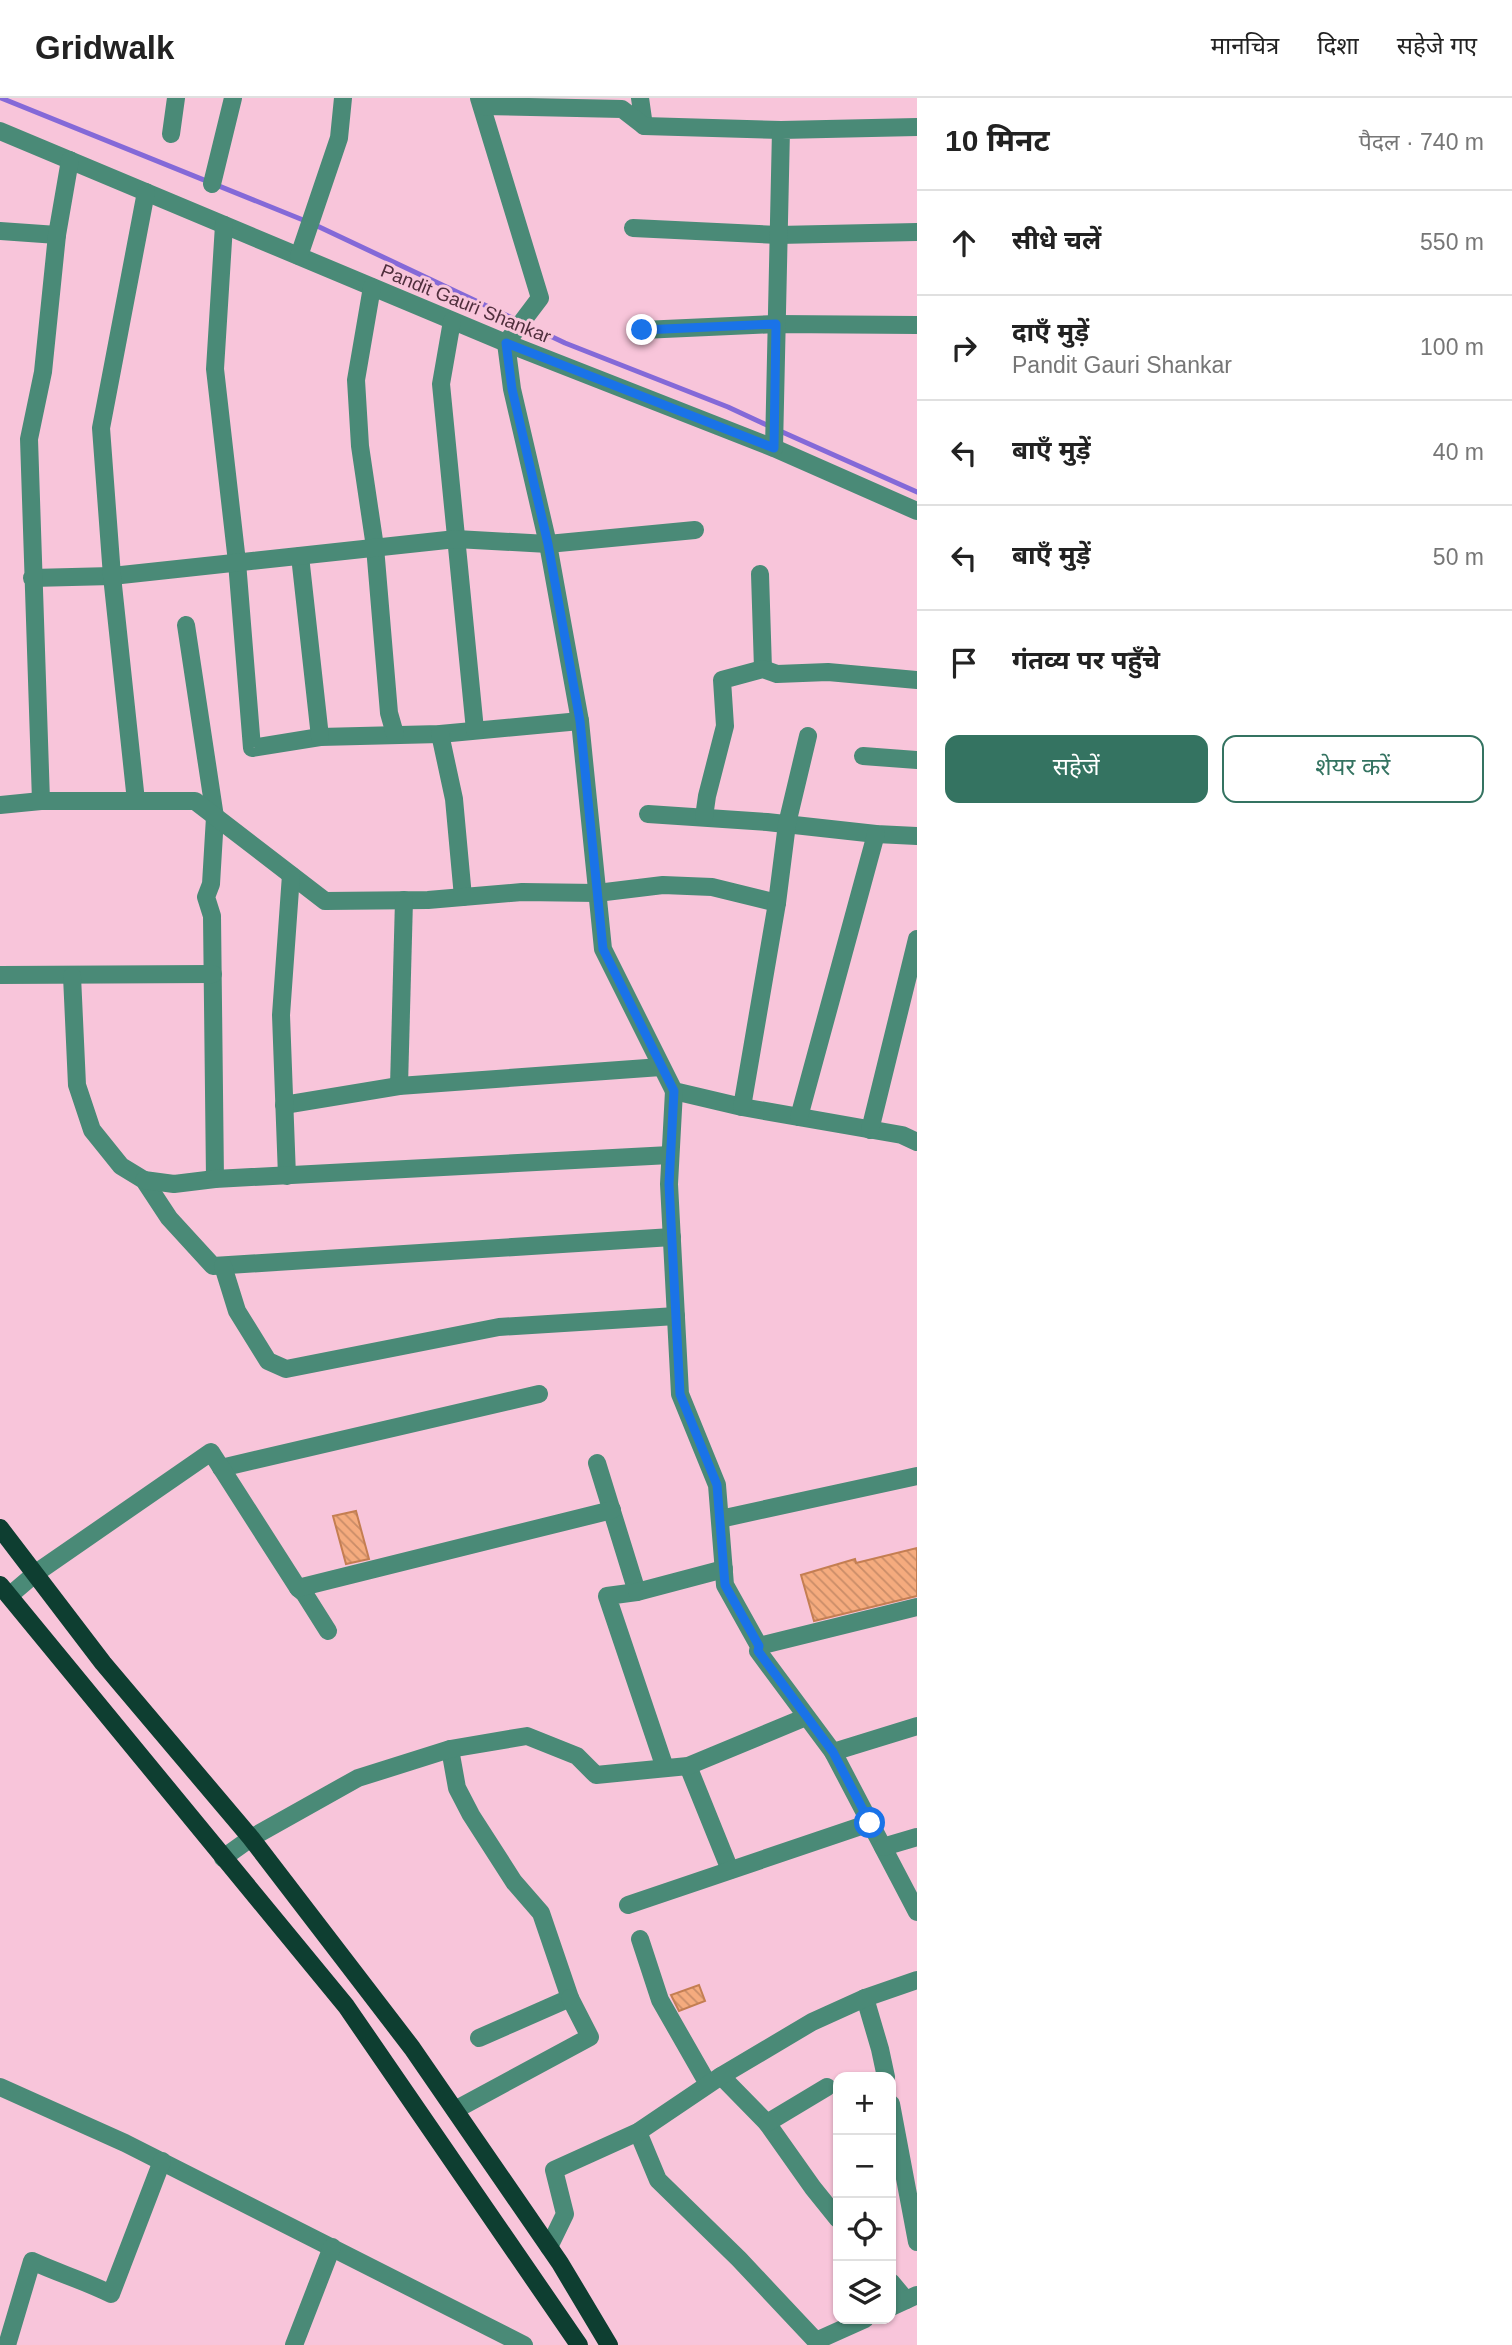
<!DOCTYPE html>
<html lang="hi">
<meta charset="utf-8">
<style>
:root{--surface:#fff;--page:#f6f6f6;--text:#222;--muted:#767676;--line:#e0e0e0;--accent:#347361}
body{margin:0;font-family:Arial,"Noto Sans Devanagari",sans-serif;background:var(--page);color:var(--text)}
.controls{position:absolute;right:21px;bottom:21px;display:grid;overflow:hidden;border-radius:14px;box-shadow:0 2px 5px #0004}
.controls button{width:63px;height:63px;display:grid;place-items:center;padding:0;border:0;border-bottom:2px solid var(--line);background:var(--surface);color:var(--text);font:35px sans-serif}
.stop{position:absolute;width:21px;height:21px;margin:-16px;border:5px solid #1a73e8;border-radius:50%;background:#fff}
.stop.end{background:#1a73e8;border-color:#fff;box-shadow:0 2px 7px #0008}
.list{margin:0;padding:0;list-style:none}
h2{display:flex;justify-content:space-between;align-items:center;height:91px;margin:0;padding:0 28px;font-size:30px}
h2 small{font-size:23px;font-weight:400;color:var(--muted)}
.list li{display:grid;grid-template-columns:46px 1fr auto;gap:21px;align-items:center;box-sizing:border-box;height:105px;padding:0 28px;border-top:2px solid var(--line)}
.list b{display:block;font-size:26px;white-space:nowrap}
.list p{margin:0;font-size:23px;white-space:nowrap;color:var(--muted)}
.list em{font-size:23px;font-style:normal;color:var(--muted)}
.actions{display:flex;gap:14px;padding:21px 28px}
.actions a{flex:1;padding:16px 0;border:2px solid var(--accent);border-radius:14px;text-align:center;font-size:24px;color:var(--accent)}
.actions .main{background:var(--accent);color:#fff}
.icon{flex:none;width:38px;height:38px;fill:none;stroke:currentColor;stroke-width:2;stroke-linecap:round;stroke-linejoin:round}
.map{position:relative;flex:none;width:917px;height:2247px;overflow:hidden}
header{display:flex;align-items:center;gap:42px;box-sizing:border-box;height:98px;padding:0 35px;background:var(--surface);border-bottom:2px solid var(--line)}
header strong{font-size:33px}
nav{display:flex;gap:38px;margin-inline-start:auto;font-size:24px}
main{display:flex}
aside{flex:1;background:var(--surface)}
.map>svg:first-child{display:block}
</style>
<header>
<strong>Gridwalk</strong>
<nav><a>मानचित्र</a><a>दिशा</a><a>सहेजे गए</a></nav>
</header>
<main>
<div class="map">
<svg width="917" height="2247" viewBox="0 0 917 2247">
<defs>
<pattern id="building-back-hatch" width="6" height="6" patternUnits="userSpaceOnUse" patternTransform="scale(1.75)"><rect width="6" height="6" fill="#f5ab7e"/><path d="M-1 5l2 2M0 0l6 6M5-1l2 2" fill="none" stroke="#c98c68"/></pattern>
</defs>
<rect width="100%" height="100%" fill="#f8c5da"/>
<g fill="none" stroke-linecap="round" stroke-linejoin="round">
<g stroke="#8469d8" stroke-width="5">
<polyline points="1,0 313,126 565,245 728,309 771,329"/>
<polyline points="780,333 917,394"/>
</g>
</g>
<g fill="url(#building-back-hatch)" stroke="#c47e52" stroke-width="2">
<polygon points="356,1413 369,1461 346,1466 333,1418"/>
<polygon points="917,1450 917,1498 814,1523 801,1477 855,1461 856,1465"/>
<polygon points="699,1887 705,1903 679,1913 671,1897"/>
</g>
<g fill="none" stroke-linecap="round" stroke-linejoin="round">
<g stroke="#4a8a77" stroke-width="18">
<polyline points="479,0 540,200 506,245 512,291 548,446 580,623 603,851 674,993 742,1009 902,1037 917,1044"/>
<polyline points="640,0 644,28"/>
<polyline points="482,8 622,11 644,28 781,32"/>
<polyline points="0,33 506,245 774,350 917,413"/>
<polyline points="171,36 176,0"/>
<polyline points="212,86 233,0"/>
<polyline points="224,127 215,271 237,464 252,650 320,639 440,636 580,623"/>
<polyline points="633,130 778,137 917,134"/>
<polyline points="0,133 57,137"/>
<polyline points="299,158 339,40 343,0"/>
<polyline points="372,189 356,282 360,348 375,449 389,615 395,636"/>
<polyline points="452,223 441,286 475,632"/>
<polyline points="642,232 776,226 917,227"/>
<polyline points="774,350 781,32 917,29"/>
<polyline points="300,458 320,639"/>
<polyline points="760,476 763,571"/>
<polyline points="32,480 112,478 456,441 548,446 695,432"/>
<polyline points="186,527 215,719 211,786 206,799 212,818 215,1081"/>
<polyline points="440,636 454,701 463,799"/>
<polyline points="863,658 917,662"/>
<polyline points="41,703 29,341 43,274 57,137 70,62"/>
<polyline points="136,703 112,478 101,330 146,94"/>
<polyline points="0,707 41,703 195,703 325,803 428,802 522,794 597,795 663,787 712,789 777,805"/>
<polyline points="648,716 767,724 876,736 917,738"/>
<polyline points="704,719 707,698 725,628 722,582 763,571 777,576 828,574 917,582"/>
<polyline points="0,877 213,876"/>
<polyline points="72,878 77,987 92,1032 121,1068 144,1082 169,1120 213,1168 672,1139"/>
<polyline points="399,988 404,802"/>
<polyline points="674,993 669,1086 680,1296 717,1387 725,1487 759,1548 758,1553 833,1654 917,1814"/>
<polyline points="284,1007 399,988 661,969"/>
<polyline points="742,1009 777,805 787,726 808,638"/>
<polyline points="799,1019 876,736"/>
<polyline points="870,1032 917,841"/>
<polyline points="287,1078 281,917 291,777"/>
<polyline points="144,1082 174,1086 215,1081 670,1057"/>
<polyline points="223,1168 237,1213 268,1263 286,1271 499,1229 676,1218"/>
<polyline points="597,1365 637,1494 607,1498 665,1670"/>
<polyline points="221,1370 539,1296"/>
<polyline points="720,1421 917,1378"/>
<polyline points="298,1490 304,1495 328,1533"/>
<polyline points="637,1494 724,1471"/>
<polyline points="9,1498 36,1475 211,1354 298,1490 612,1412"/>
<polyline points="759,1548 917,1509"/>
<polyline points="450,1651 457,1690 471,1717 514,1784 541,1815 570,1900 479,1940"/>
<polyline points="833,1654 917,1628"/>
<polyline points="688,1668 730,1772"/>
<polyline points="883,1749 917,1739"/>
<polyline points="223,1760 251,1740 358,1680 450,1651 527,1638 577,1658 596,1677 688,1668 806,1619"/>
<polyline points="628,1807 870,1725"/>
<polyline points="640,1841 660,1902 708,1986"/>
<polyline points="865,1900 880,1951 886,1979"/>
<polyline points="721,1978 767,2025 813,2090 838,2121"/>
<polyline points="0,1989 125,2045 524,2247"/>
<polyline points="891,2006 917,2144"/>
<polyline points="455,2012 590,1939 570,1900"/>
<polyline points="767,2025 827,1989"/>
<polyline points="638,2034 658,2082 739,2161 816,2243 865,2221"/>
<polyline points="549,2149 565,2116 554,2072 638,2034 721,1978 812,1924 865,1900 917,1882"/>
<polyline points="891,2184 906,2202"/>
<polyline points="891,2209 917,2197"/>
<path d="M 7,2247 L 32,2163 C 58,2175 85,2183 111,2196 L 162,2063"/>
<polyline points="294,2247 332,2149"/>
</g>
<g stroke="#0e3e31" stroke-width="18">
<polyline points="0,1430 103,1565 251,1740 412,1950 560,2165 609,2247"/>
<polyline points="0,1487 346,1908 579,2247"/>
</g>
</g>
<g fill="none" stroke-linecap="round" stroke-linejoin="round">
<polyline stroke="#1a73e8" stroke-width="9" points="642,232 776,226 774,350 506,245 512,291 548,446 580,623 603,851 674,993 669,1086 680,1296 717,1387 725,1487 759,1548 758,1553 833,1654 870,1725"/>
</g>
<g text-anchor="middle" stroke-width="6" stroke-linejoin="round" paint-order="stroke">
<g font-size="19" fill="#502f3d" stroke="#f8c5da">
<text transform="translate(466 205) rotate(22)" y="7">Pandit Gauri Shankar</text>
</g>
</g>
</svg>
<div class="controls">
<button>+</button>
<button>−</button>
<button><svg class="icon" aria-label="locate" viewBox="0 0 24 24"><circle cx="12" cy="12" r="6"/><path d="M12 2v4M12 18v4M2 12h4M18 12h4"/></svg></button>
<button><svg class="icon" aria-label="layers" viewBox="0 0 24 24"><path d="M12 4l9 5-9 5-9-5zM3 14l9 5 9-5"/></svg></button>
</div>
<div class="stop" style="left:870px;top:1725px"></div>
<div class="stop end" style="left:642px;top:232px"></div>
</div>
<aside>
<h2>10 मिनट<small>पैदल · 740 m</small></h2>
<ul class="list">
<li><svg class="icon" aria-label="ahead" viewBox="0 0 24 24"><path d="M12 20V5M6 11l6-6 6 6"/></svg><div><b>सीधे चलें</b></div><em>550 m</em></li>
<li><svg class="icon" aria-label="right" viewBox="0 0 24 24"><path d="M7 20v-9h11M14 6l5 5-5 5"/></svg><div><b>दाएँ मुड़ें</b><p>Pandit Gauri Shankar</p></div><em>100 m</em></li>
<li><svg class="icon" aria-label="left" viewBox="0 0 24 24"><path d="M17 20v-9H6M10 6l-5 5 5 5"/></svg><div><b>बाएँ मुड़ें</b></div><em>40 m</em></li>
<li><svg class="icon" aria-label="left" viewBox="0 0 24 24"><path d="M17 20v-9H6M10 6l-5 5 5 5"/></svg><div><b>बाएँ मुड़ें</b></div><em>50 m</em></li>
<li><svg class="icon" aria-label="arrive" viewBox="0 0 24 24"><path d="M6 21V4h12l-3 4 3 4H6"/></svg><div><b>गंतव्य पर पहुँचे</b></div></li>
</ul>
<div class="actions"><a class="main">सहेजें</a><a>शेयर करें</a></div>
</aside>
</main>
